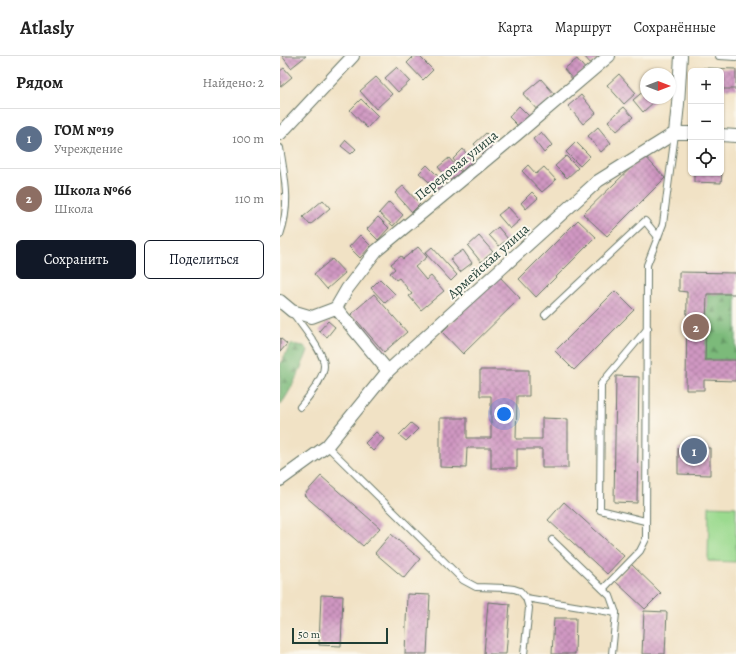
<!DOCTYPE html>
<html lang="ru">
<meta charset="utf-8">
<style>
:root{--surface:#fff;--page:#f6f6f6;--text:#222;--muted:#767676;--line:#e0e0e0;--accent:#111827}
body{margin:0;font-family:Alegreya,serif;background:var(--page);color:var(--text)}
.controls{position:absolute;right:12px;top:12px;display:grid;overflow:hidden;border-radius:6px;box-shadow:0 1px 3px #0004}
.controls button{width:36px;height:36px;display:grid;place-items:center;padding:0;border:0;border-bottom:1px solid var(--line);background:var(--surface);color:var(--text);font:20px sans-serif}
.compass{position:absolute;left:360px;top:12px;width:36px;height:36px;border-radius:50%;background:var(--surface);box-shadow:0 1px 3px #0004;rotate:90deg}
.scale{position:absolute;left:12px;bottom:10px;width:96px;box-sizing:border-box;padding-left:4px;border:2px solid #1f3d34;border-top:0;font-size:11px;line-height:14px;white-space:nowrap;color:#1f3d34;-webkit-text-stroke:3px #fbf7ec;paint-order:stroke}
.you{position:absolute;left:224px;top:358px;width:14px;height:14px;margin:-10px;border:3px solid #fff;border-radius:50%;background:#1a73e8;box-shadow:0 0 0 6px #1a73e833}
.badge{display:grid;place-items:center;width:26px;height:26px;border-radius:50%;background:var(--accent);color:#fff;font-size:13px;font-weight:700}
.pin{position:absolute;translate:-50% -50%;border:2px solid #fff;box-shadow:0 1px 4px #0006}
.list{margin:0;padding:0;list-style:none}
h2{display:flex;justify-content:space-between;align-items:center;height:52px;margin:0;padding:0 16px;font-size:17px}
h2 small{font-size:13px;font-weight:400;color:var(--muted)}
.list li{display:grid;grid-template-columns:26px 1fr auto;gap:12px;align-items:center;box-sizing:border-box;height:60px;padding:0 16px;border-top:1px solid var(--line)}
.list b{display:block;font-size:15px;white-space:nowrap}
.list p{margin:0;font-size:13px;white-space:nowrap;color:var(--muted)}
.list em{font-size:13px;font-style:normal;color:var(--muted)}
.actions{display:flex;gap:8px;padding:12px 16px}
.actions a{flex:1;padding:9px 0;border:1px solid var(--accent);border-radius:6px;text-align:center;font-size:14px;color:var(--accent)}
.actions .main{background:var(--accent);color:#fff}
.icon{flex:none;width:22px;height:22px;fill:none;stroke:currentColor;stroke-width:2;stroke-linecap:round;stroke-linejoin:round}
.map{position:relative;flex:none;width:456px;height:598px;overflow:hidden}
header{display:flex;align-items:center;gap:24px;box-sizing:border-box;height:56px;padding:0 20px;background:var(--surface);border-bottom:1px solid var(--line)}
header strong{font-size:19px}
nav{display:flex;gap:22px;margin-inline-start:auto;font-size:14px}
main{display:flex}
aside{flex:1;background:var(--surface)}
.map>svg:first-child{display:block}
</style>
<header>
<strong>Atlasly</strong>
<nav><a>Карта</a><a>Маршрут</a><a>Сохранённые</a></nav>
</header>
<main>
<aside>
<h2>Рядом<small>Найдено: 2</small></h2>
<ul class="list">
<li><span class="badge" style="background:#5c6f8a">1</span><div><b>ГОМ №19</b><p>Учреждение</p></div><em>100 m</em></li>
<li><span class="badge" style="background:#8d6e63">2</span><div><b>Школа №66</b><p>Школа</p></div><em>110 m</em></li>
</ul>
<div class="actions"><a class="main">Сохранить</a><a>Поделиться</a></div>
</aside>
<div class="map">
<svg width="456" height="598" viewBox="0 0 456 598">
<defs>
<pattern id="forest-firs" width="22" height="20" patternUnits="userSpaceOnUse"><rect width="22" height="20" fill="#7cba7a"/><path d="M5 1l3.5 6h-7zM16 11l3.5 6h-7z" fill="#659865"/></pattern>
<pattern id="building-cross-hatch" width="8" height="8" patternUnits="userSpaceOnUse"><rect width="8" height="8" fill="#d097c2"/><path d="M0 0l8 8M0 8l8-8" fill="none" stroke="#a87c9e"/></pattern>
</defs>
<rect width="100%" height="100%" fill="#fbf7ec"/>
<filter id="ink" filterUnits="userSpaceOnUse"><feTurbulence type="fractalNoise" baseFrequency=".025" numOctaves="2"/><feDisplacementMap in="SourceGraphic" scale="8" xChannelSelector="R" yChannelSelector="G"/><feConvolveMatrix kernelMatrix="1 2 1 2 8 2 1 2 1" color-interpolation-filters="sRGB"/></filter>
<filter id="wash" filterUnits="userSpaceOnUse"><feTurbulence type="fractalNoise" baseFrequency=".012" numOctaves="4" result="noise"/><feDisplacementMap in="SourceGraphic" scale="16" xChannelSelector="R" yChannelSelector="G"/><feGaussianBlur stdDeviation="0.9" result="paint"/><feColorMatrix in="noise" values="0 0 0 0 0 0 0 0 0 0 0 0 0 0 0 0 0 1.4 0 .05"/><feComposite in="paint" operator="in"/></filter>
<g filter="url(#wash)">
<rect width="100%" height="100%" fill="#f1e2c5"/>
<g fill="url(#forest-firs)" stroke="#4e7c57">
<polygon points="427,238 456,238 456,304 425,304"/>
<path d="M 11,288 L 24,290 L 28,295 C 22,309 10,338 0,349 L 0,308 Z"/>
</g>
<polygon fill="#9bda8f" stroke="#5d8c62" points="429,450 456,451 456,506 428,505"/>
<g id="blocks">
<g fill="url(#building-cross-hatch)">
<polygon points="2,0 26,0 11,12"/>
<polygon points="134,0 139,0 153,14 143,24 127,7"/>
<polygon points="304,0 320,0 311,8"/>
<polygon points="297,3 306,14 293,24 284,13"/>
<polygon points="117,11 130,25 118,36 105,22"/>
<polygon points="4,12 12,21 0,31 0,15"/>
<polygon points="423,12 456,13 456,33 441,33 441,15 423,15"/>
<polygon points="339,18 356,37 344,48 327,29"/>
<polygon points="96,21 112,38 96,53 80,35"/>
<polygon points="261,23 275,39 258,55 243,38"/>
<polygon points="366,33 366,42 373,42 375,45 363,56 353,44"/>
<polygon points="301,39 316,57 303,68 288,50"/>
<polygon points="81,43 98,60 87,72 70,54"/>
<polygon points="239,50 250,61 239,71 229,61"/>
<polygon points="344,51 353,61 337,75 328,65"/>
<polygon points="318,71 331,87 321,96 308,80"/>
<polygon points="261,76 272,89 264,97 253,83"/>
<polygon points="206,77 216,89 204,99 194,88"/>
<polygon points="66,84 76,93 71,98 61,90"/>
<polygon points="296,86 310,100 300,110 286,96"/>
<polygon points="183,93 192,105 182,115 173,103"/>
<polygon points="364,99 385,122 327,180 303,158"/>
<polygon points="286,100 298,112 287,122 275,110"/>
<polygon points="169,102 181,116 170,125 158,111"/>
<polygon points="147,109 165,127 158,134 139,117"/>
<polygon points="248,109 256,118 264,111 276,124 262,136 242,115"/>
<polygon points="414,117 442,117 441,127 414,126"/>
<polygon points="123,130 140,148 132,156 115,137"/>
<polygon points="252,136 258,142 246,153 241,147"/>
<polygon points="43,144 50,152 30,169 23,161"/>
<polygon points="109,146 123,159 113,170 99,157"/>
<polygon points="228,151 240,164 230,173 218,159"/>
<polygon points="98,161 109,172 98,184 87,173"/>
<polygon points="298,164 316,181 256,241 239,223"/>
<polygon points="218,171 228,183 219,190 209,179"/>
<polygon points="80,179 91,190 80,202 69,191"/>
<polygon points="199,180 213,196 201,206 188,190"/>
<polygon points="138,191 147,201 135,211 146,224 151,220 164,235 141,254 129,240 132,238 119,222 116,224 110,217 115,213 111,208 121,200 123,203"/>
<polygon points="152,191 177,219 171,225 145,197"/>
<polygon points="183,194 192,207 180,216 170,203"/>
<polygon points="52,203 65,217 47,233 34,218"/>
<polygon points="399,216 456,217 456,238 427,238 425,304 456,304 456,325 424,324 424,334 406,334 407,236 399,235"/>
<polygon points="219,220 240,242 183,298 162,276"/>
<polygon points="100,223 115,238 105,247 91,232"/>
<polygon points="335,235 354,254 294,314 275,295"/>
<polygon points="94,238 127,276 104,296 71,258"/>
<polygon points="48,265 55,271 47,281 39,275"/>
<polygon points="0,282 7,288 0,296"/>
<polygon points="200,314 249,314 249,340 237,340 236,383 262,383 262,362 288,363 288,412 262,412 262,393 237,393 237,412 211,412 211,392 187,392 186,412 160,411 160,362 187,362 187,382 211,382 211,340 200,340"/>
<polygon points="336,320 359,321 357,447 334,446"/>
<polygon points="131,367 138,373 126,385 119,379"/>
<polygon points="96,376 104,383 93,395 85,387"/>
<polygon points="398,392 430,392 430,419 398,418"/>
<polygon points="41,420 100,472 83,490 24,439"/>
<polygon points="284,446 344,500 327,518 268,464"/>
<polygon points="111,478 140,503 124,522 95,497"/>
<polygon points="351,508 381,537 365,553 335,525"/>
<polygon points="127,538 150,539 147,598 125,598"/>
<polygon points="41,539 63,540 61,590 39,589"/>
<polygon points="208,546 230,548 226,598 204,598"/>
<polygon points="364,555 387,556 385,598 362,598"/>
<polygon points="274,562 296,562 295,598 272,598"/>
</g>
</g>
</g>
<g filter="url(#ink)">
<use href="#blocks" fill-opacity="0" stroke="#687767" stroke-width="1"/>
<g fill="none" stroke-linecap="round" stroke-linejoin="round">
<g stroke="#687767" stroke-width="8">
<g id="service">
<polyline points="439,0 456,1"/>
<path d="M 0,92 C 5,124 11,147 0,179"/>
<path d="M 13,257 C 21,269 45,297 44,310 C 44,322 28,342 20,351"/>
<polyline points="265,259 365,165 378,181"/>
<polyline points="47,390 183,524 196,531 226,532 234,533 240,535 246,542 249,552 244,598"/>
<polyline points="365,465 320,454 321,328 368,272"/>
<polyline points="272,484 330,540 336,557 332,598"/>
<polyline points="323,533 360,495 366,483 367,209 383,168 395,78"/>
<polyline points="246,542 336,557"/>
</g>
</g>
<g stroke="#687767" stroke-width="14">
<g id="minor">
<polyline points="395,77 411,77"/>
<polyline points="0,78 73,0"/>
<polyline points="441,79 456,80"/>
<polyline points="0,245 12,255 32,261 56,252"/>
<polyline points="56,252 67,233 96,195 236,79 329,0"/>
<polyline points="56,252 108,315"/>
<polyline points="0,424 47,390 108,315 318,125 395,77 398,48 401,0"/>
</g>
</g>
<use href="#service" stroke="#fff" stroke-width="6"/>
<use href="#minor" stroke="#fff" stroke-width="12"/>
</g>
</g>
<g text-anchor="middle" stroke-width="4" stroke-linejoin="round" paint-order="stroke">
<g font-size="14" fill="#1f3d34" stroke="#fbf7ec">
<text transform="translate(176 109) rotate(-39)" y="5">Передовая улица</text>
<text transform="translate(208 205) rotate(-42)" y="5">Армейская улица</text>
</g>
</g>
</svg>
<div class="controls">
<button>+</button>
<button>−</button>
<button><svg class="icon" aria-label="locate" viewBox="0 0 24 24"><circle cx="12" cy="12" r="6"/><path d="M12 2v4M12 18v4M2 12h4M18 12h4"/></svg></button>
</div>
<svg class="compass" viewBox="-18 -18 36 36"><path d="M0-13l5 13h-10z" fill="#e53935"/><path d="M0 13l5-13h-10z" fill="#767676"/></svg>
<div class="scale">50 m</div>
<div class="you"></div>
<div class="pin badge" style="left:414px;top:395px;background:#5c6f8a">1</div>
<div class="pin badge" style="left:416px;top:271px;background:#8d6e63">2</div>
</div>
</main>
